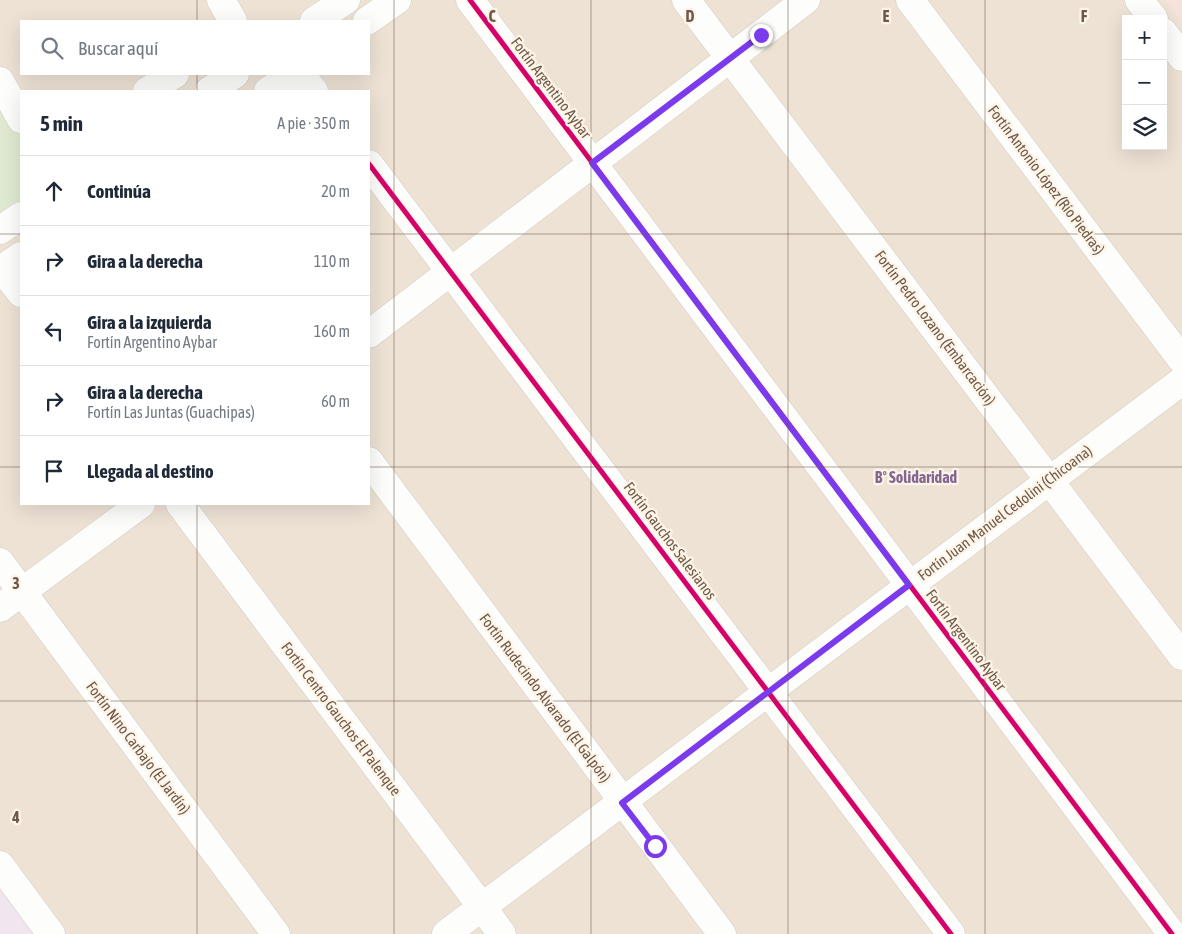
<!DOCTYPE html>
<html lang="es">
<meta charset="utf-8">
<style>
:root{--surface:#fff;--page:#f2f2f3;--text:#1f2937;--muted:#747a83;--line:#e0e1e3}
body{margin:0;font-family:"Asap Condensed",sans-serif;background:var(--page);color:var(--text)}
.controls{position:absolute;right:15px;top:15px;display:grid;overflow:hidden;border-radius:0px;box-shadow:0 5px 20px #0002}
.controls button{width:45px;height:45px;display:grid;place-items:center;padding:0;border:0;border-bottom:1px solid var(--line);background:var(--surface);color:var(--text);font:25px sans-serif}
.stop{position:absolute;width:15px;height:15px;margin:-11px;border:4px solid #7c3aed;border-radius:50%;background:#fff}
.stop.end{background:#7c3aed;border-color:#fff;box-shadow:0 1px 5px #0008}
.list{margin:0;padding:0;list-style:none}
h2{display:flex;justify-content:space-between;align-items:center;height:65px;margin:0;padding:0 20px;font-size:21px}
h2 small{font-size:16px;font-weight:400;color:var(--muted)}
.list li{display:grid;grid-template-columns:32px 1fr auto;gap:15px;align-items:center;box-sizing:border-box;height:70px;padding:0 20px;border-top:1px solid var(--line)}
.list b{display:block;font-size:19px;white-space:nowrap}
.list p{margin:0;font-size:16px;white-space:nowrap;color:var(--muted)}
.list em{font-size:16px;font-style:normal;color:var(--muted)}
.icon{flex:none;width:28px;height:28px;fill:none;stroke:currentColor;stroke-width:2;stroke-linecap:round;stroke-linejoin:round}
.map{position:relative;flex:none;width:1182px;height:934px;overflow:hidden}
.search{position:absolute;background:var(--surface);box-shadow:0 5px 20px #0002;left:20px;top:20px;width:350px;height:55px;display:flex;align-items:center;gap:12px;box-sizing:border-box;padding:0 18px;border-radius:0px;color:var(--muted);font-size:19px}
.panel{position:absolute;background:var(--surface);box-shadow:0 5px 20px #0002;left:20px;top:90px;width:350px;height:415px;border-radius:0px}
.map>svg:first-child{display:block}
</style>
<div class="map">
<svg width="1182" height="934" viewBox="0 0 1182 934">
<rect width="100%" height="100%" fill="#f4f0e7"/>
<path fill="#ede2d4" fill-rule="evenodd" d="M 0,0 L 1182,0 L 1182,934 L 0,934 ZM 1126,19 L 1163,19 L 1163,146 L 1126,146 ZM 21,21 L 369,21 L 369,74 L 21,74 ZM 21,91 L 369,91 L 369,504 L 21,504 Z"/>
<polygon fill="#f1e6ef" points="0,865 51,934 0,934"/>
<polygon fill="#f6e1df" points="1165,0 1182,0 1182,23"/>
<polygon fill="#e0ead2" points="0,85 21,118 21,216 0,230"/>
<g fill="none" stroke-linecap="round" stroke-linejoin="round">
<g stroke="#d3cdc5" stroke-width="29">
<g id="minor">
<polyline points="221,0 233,21"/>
<polyline points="470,0 1172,934"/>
<polyline points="686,0 1182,656"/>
<polyline points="910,0 1182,360"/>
<polyline points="1139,0 1154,19"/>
<polyline points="314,21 346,0"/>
<polyline points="367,21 397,0"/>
<polyline points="1163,32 1182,57"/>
<polyline points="300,74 314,91"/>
<polyline points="0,81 21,119"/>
<polyline points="147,91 175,74"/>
<polyline points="209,91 235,74"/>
<polyline points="268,91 294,74"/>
<polyline points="369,164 951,934"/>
<polyline points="0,230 21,216"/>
<polyline points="2,269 21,293"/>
<polyline points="0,270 21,256"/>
<polyline points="369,334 806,0"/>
<polyline points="369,461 722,934"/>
<polyline points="180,504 502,934"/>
<polyline points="0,562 276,934"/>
<polyline points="0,608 141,504"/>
<polyline points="0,865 51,934"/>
<polyline points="446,934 1182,381"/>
</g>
</g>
<use href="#minor" stroke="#fdfdfb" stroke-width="28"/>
<g stroke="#fdf5e7" stroke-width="8">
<g id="cycleway">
<polyline points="470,0 1172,934"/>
<polyline points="369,164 951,934"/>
</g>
</g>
<use href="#cycleway" stroke="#d6006c" stroke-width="5"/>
</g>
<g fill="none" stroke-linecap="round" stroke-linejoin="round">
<polyline stroke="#7c3aed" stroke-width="6" points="655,846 622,803 909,585 592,163 761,35"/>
</g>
<path fill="none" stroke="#6f584a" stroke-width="1" stroke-opacity="0.55" d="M 197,0 L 197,21M 394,0 L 394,934M 591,0 L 591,934M 788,0 L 788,934M 985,0 L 985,934M 197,74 L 197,91M 0,234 L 21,234M 369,234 L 1182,234M 0,467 L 21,467M 369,467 L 1182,467M 197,504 L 197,934M 0,701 L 1182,701"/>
<g text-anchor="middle" stroke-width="4.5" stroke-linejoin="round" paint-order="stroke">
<g font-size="15" fill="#6f584a" stroke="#fdf5e7">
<text transform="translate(551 88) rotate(53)" y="5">Fortín Argentino Aybar</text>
<text transform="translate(1046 180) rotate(53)" y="5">Fortín Antonio López (Río Piedras)</text>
<text transform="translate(935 328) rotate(53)" y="5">Fortín Pedro Lozano (Embarcación)</text>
<text transform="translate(1005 513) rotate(-37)" y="5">Fortín Juan Manuel Cedolini (Chicoana)</text>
<text transform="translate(670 541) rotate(53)" y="5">Fortín Gauchos Salesianos</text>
<text transform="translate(966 640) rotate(53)" y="5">Fortín Argentino Aybar</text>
<text transform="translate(545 698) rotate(53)" y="5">Fortín Rudecindo Alvarado (El Galpón)</text>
<text transform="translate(341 719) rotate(53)" y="5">Fortín Centro Gauchos El Palenque</text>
<text transform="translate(138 748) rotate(53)" y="5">Fortín Nino Carbajo (El Jardín)</text>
</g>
<g font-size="16" font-weight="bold" fill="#846692" stroke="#fdf5e7">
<text x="916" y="483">B° Solidaridad</text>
</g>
</g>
<g font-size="16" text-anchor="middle" font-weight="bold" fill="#6f584a" stroke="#fdf5e7" stroke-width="4.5" stroke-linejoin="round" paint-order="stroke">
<text x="492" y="22">C</text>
<text x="690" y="22">D</text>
<text x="886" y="22">E</text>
<text x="1084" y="22">F</text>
<text x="16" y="589">3</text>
<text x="16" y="823">4</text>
</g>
</svg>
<div class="controls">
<button>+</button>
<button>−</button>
<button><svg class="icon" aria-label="layers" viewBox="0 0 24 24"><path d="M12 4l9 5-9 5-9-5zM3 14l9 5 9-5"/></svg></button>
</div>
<div class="stop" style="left:655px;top:846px"></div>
<div class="stop end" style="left:761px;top:35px"></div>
<div class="search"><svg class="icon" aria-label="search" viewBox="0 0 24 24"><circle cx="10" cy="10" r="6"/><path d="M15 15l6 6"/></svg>Buscar aquí</div>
<section class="panel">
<h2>5 min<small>A pie · 350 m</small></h2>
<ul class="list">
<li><svg class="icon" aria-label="ahead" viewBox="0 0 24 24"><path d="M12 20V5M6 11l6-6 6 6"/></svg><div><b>Continúa</b></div><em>20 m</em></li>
<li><svg class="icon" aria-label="right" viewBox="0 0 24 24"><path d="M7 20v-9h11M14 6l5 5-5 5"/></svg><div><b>Gira a la derecha</b></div><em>110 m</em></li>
<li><svg class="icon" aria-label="left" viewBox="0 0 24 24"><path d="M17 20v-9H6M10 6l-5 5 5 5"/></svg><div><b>Gira a la izquierda</b><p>Fortín Argentino Aybar</p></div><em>160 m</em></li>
<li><svg class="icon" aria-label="right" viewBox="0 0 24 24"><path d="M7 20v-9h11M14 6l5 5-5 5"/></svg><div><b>Gira a la derecha</b><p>Fortín Las Juntas (Guachipas)</p></div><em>60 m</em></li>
<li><svg class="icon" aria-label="arrive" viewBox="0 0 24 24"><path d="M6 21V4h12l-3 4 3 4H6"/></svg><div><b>Llegada al destino</b></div></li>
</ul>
</section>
</div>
